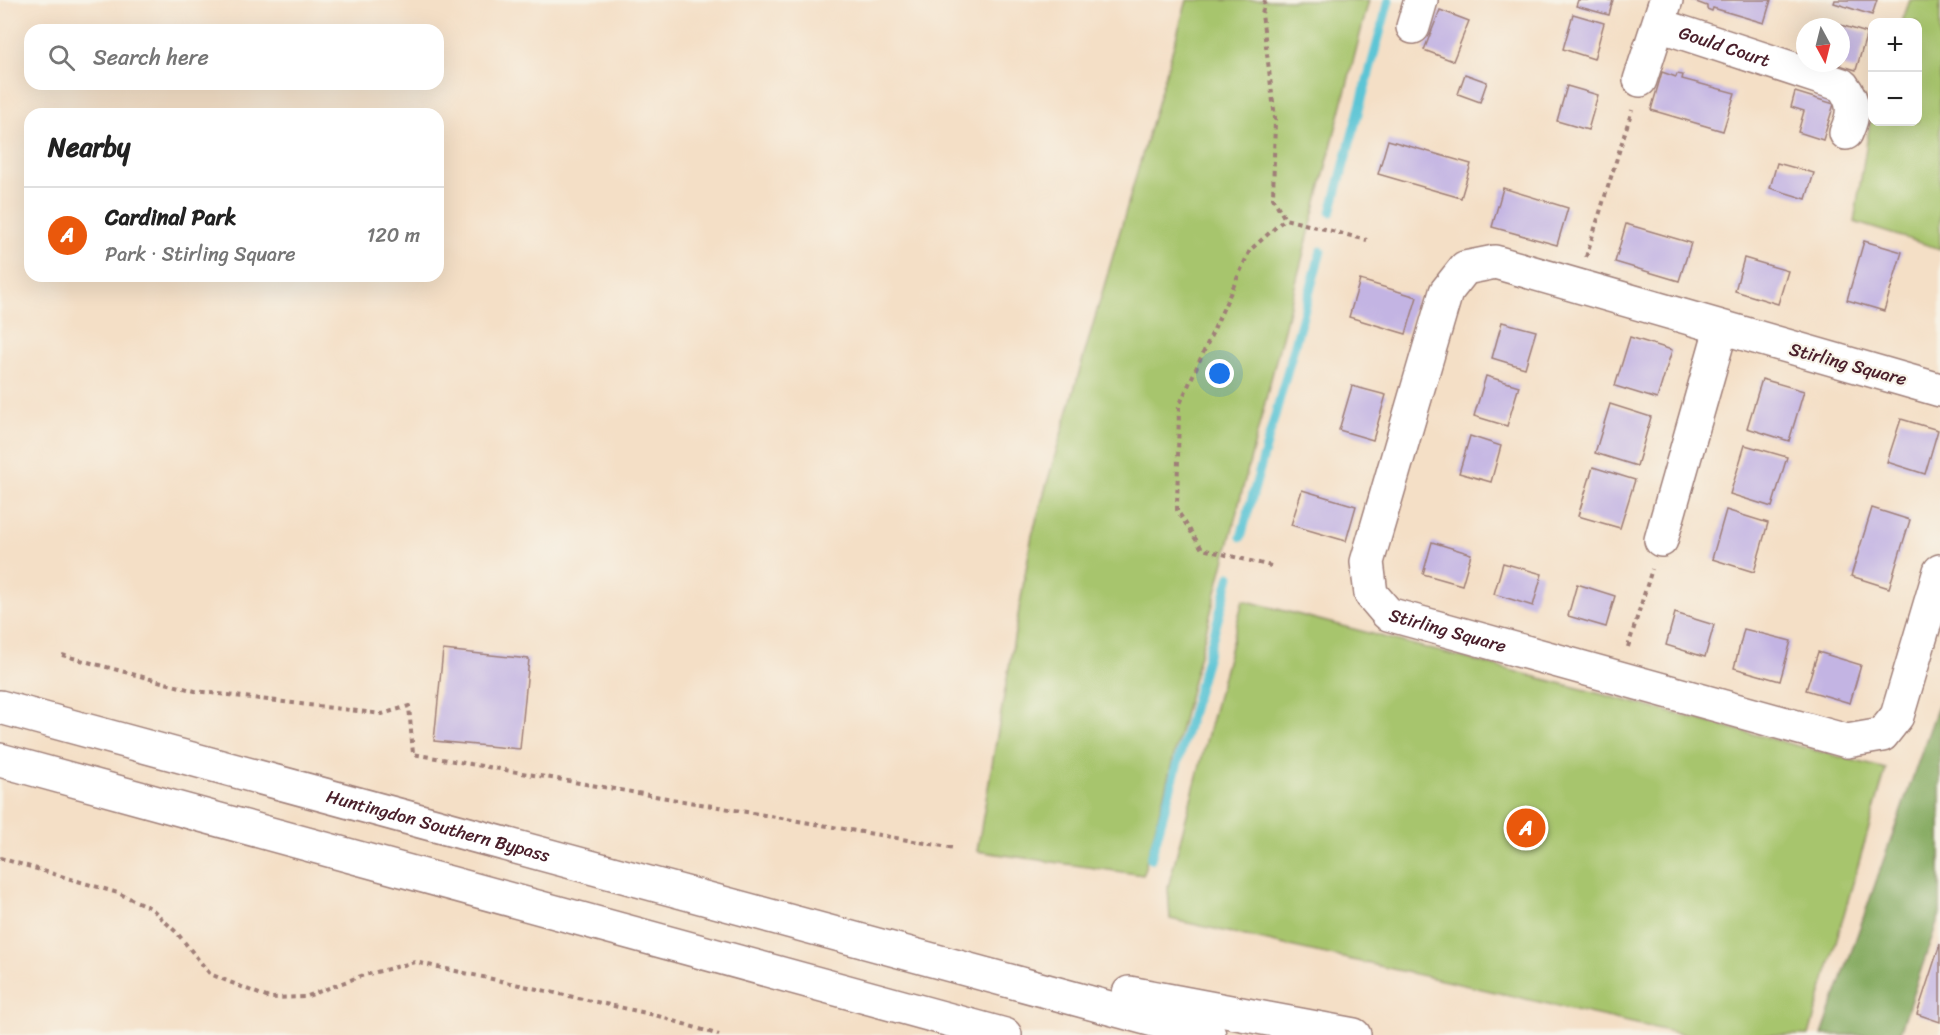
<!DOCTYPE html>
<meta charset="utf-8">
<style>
:root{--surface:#fff;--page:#f6f6f6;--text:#222;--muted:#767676;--line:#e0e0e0;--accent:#ea580c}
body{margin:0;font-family:Sriracha,sans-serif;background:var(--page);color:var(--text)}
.controls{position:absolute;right:18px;top:18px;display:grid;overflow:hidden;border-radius:12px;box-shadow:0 6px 24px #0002}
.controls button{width:54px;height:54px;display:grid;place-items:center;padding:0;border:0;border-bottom:2px solid var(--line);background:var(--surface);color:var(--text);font:30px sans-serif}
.compass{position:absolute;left:1796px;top:18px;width:54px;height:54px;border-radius:50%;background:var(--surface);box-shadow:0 6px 24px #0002;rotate:173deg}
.you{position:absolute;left:1220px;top:374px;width:21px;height:21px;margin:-15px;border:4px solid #fff;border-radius:50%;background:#1a73e8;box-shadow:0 0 0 9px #1a73e833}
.badge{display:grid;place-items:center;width:39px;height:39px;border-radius:50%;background:var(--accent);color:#fff;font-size:20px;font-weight:700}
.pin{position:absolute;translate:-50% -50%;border:3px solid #fff;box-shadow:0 2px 6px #0006}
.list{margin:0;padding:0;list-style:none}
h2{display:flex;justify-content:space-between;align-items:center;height:78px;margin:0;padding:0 24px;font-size:26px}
h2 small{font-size:20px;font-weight:400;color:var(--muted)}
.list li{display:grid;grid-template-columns:39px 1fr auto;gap:18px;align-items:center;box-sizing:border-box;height:96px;padding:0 24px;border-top:2px solid var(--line)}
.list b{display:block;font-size:22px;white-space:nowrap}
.list p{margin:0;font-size:20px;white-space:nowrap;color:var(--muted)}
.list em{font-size:20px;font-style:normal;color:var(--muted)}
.icon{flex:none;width:33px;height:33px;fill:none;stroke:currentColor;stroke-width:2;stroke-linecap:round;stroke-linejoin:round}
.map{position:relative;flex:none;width:1940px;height:1035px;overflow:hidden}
.search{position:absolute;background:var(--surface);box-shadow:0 6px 24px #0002;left:24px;top:24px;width:420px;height:66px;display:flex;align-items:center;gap:15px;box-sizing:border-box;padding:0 21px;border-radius:18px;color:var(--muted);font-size:22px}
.panel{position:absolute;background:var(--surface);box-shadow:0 6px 24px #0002;left:24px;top:108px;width:420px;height:174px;border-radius:18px}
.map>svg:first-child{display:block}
</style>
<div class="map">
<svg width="1940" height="1035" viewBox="0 0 1940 1035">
<rect width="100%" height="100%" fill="#f7f3e8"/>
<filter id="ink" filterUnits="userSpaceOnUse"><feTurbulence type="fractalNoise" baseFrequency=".0167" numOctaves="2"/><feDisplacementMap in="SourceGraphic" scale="12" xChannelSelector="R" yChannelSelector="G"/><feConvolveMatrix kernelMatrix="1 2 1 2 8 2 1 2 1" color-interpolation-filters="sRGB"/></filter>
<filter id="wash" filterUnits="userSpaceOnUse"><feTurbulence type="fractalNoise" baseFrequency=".008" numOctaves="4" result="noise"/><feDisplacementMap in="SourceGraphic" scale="24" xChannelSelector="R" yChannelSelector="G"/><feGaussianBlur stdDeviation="1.35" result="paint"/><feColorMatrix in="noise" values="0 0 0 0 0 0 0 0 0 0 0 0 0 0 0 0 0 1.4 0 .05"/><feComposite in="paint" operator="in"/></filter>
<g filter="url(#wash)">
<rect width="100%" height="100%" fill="#f4dfc6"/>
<g fill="#a7c56d" stroke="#78724c" stroke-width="1.5">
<polygon points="1187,0 1369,0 1143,875 977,851 1032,535"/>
<polygon points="1910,0 1940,0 1940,249 1854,222 1872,110 1872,122 1918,122 1918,22 1902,22"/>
<polygon points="1243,600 1886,769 1809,1035 1686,1035 1170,919 1168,887"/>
</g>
<polygon fill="#85aa60" stroke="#686446" stroke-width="1.5" points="1940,700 1940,914 1899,1035 1822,1035"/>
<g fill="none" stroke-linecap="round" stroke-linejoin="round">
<g stroke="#5bc5d5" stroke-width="9">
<polyline points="1331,212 1389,0"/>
<polyline points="1241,537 1321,251"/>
<polyline points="1151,859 1230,576"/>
</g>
</g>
<g id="blocks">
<g fill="#c3b4e3">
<polygon points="1578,0 1613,0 1609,15 1576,6"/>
<polygon points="1691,0 1771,0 1764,23 1713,8 1712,11 1707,9 1707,6"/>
<polygon points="1835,0 1877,0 1872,15 1834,3"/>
<polygon points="1440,10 1469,21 1453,61 1424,50"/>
<polygon points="1573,14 1604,23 1594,59 1563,49"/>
<polygon points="1834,23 1867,33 1856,70 1836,64 1841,63 1841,27 1833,27"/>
<polygon points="1662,72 1676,77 1677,74 1683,75 1682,79 1735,93 1723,131 1651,110"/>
<polygon points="1465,74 1487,82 1480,102 1458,94"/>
<polygon points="1567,86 1598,95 1588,130 1557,121"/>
<polygon points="1795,92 1834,104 1823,140 1798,132 1804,111 1791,107"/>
<polygon points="1388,140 1471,164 1461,198 1378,174"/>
<polygon points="1777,163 1814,173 1806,199 1770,188"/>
<polygon points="1503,188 1568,208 1557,245 1492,227"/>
<polygon points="1626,224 1691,243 1679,281 1615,262"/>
<polygon points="1864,241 1902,252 1884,311 1847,300"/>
<polygon points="1744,258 1788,271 1778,304 1735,291"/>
<polygon points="1360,280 1417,297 1406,334 1349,317"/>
<polygon points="1502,322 1536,331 1525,368 1492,358"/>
<polygon points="1630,337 1672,350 1657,399 1615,386"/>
<polygon points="1486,376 1519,386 1507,426 1474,416"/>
<polygon points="1762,379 1804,391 1789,441 1747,428"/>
<polygon points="1352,386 1386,395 1373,440 1339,430"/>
<polygon points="1610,404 1651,417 1637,466 1595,453"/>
<polygon points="1901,419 1938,430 1925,474 1887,462"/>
<polygon points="1470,436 1501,446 1491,482 1459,473"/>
<polygon points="1745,445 1787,457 1772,507 1730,494"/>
<polygon points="1593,467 1635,480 1620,528 1578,516"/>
<polygon points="1302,490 1356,506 1346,541 1291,525"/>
<polygon points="1872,508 1910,520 1889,588 1851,576"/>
<polygon points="1726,510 1768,523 1754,572 1712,559"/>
<polygon points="1432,542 1471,554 1462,585 1423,574"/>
<polygon points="1503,563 1542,574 1533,606 1494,594"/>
<polygon points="1577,584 1615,596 1606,627 1568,616"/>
<polygon points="1675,613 1714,625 1705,657 1666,645"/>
<polygon points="1744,629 1791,641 1780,681 1734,668"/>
<polygon points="443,650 529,659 520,749 434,741"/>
<polygon points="1818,652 1861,665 1850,703 1806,690"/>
<polygon points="1940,944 1940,1022 1917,1014"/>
</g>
</g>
</g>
<g filter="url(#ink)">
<use href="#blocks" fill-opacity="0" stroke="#9f7f78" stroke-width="1.5"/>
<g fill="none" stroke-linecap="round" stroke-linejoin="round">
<g stroke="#9f7f78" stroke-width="36">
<g id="street">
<path id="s1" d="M 1659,25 L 1842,85 C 1855,102 1855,113 1846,133"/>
<polyline points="1413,27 1421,0"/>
<polyline points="1640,80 1666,0"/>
<path id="s2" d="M 1940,390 L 1495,262 L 1465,268 L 1446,292 L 1367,562 L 1371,594 L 1388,614 L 1847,741 L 1882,735 L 1897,716 L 1940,571"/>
<polyline points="1661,540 1721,329"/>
</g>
</g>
<g stroke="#9f7f78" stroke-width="36">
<g id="primary">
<path id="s3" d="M 0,707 L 1209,1035"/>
<polyline points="0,760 1005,1035"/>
<polyline points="1129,993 1354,1035"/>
</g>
</g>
<g stroke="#9f7f78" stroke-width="4" stroke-dasharray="4.5 4.5" stroke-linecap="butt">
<polyline points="1265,0 1262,14 1275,118 1273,198 1285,219"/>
<polyline points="1586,257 1632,110"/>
<polyline points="1271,566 1202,549 1177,510 1179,406 1250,250 1285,219 1367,240"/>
<polyline points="1628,647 1652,569"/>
<polyline points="62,655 195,691 382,714 409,706 413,754 954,848"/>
<polyline points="0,858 118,893 151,908 177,933 210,974 269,998 305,997 361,976 415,962 655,1015 719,1035"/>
</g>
<use href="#street" stroke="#fff" stroke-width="33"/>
<use href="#primary" stroke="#fff" stroke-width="33"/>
</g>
</g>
<g text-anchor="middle" stroke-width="4.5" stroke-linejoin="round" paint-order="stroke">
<g font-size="18" fill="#4a1f2b" stroke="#f7f3e8">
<text dy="6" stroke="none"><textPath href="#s1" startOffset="69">Gould Court</textPath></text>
<text transform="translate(1848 364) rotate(15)" y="6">Stirling Square</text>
<text dy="6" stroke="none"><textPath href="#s2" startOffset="926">Stirling Square</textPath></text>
<text dy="6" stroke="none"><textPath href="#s3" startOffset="454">Huntingdon Southern Bypass</textPath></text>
</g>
</g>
</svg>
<div class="controls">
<button>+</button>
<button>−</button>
</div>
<svg class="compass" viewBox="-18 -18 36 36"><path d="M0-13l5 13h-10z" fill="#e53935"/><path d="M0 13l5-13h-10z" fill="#767676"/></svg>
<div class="you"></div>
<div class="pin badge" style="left:1526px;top:828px">A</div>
<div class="search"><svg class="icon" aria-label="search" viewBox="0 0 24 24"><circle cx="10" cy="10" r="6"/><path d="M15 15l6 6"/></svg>Search here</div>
<section class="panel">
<h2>Nearby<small></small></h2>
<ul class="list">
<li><span class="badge">A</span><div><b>Cardinal Park</b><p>Park · Stirling Square</p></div><em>120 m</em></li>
</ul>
</section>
</div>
